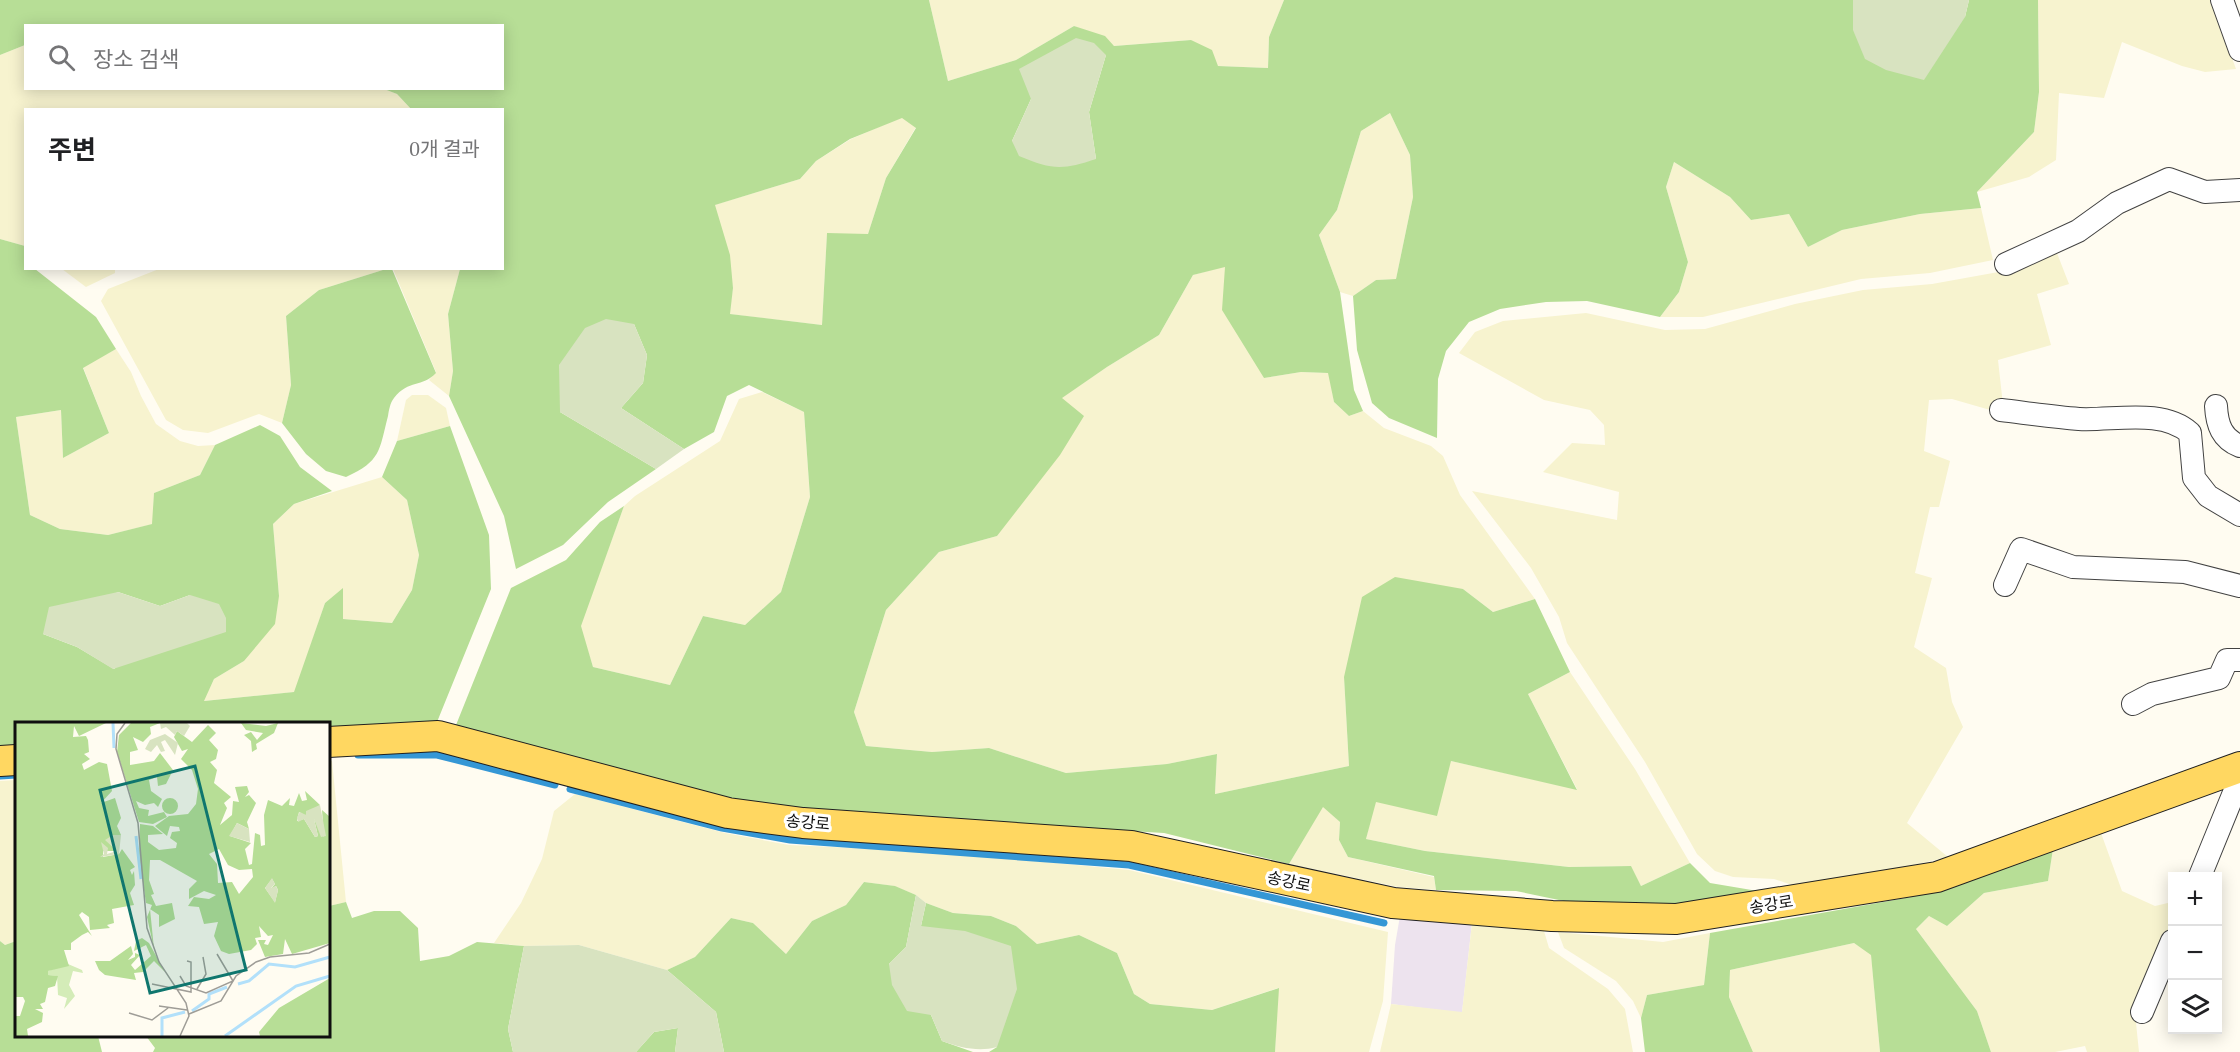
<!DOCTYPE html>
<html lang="ko">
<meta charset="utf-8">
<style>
:root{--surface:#fff;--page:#f2f2f2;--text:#202124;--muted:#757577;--line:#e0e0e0}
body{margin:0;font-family:"PT Serif","Noto Sans KR",serif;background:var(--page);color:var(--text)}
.controls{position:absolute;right:18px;bottom:18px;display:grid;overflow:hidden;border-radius:0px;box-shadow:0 3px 15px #0003}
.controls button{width:54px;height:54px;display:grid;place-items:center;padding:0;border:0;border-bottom:2px solid var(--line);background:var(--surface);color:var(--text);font:30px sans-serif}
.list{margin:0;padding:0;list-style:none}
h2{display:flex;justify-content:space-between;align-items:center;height:78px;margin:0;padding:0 24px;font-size:26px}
h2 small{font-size:20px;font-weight:400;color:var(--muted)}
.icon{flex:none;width:33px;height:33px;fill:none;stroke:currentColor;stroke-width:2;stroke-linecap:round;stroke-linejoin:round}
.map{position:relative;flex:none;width:2240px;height:1052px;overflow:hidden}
.search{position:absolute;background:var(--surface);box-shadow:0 3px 15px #0003;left:24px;top:24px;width:480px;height:66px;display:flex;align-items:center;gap:15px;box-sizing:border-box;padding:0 21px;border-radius:0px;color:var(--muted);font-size:22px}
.panel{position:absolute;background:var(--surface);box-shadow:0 3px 15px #0003;left:24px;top:108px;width:480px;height:162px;border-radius:0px}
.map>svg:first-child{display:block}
</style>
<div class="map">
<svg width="2240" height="1052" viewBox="0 0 2240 1052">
<rect width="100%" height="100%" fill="#fffcf1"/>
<polygon fill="#ede3ee" points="1400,916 1472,923 1462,1013 1391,1004 1395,945"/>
<g fill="#f7f3cf">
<polygon points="929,0 1284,0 1269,37 1268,68 1218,66 1191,40 1114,46 1074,26 1016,60 948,81"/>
<polygon points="2038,0 2211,0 2236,69 2205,72 2182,66 2122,42 2104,98 2059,93 2056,160 2029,177 1977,192 2034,132 2039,92"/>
<polygon points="25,45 26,88 384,89 397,94 411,109 26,110 25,246 0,239 0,55"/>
<polygon points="1390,113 1410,155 1413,197 1396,279 1376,280 1353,296 1340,292 1319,235 1337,210 1361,131"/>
<polygon points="902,117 916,127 886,178 868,234 827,234 822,325 729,314 733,288 714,205 800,179 816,161 851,139"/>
<polygon points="1674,162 1730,197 1751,220 1789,214 1808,247 1842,230 1920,214 1981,208 1993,260 1930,273 1861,279 1703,317 1660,317 1679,292 1688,262 1666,187"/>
<polygon points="2055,248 2069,284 2037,294 2051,345 1998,360 2004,414 1952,399 1929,400 1924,451 1950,461 1939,507 1930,507 1915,573 1932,578 1914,647 1946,668 1952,702 1963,727 1907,823 1948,857 1807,890 1774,879 1733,877 1715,871 1697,854 1645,762 1567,643 1559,617 1531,568 1472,491 1617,520 1619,492 1543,472 1572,443 1605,445 1604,425 1590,410 1544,400 1459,353 1475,332 1503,321 1586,313 1665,330 1705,329 1795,304 1863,290 1932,284 2004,271"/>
<polygon points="1225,266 1264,378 1301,372 1329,373 1334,402 1349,416 1363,411 1384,428 1431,446 1443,456 1460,495 1535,599 1493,612 1463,589 1344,677 1349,766 1215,794 1217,754 1167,764 1066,773 989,748 932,752 866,746 854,712 886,610 939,552 997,536 1061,398 1107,367 1159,335 1193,275"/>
<polygon points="62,269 115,269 115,273 86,287"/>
<polygon points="159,269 386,269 319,290 286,316 291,385 282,423 259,414 208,433 183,430 166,420 101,301 108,289"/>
<polygon points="393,269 460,269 448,314 453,371 449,396 429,380 436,372"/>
<polygon points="116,349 131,372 141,396 156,424 180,441 198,446 215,445 200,475 154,493 153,524 108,535 60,529 30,515 16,417 61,410 63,458 109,433 83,367"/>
<polygon points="762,392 804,412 810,497 781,592 745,625 703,616 670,685 593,667 580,626 624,506 635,496 720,441 739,399"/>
<polygon points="412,395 428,395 446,408 450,426 397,441 406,400"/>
<polygon points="382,477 407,500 419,555 412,590 392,623 343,619 343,589 325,603 295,692 203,701 214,679 244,661 279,596 273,524 294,504"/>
<polygon points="1570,672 1635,769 1690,863 1641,886 1630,866 1569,867 1425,851 1366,839 1375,802 1451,761 1577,789 1528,694"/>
<polygon points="328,761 332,761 346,902 329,906"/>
<polygon points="16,780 16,941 5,945 0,941 0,781"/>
<polygon points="575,794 725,833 789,845 938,852 1129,870 1388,932 1383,1001 1369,1052 1275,1052 1278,988 1212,1010 1150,1004 1134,994 1117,953 1079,935 1037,944 1016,926 991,916 953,913 926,903 916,895 894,886 864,882 846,905 812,921 786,954 753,923 731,918 695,957 667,970 579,945 524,946 494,943 521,903 542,859 554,811"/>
<polygon points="1323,806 1340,822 1339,840 1348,857 1434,877 1436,890 1398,887 1289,864"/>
<polygon points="2101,833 2122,891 2155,906 2172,902 2172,928 2135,1013 2139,1052 2087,1052 2085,1046 2055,1052 1991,1052 1977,1011 1916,929 1929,916 1947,926 1984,893 2048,881 2053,849"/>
<polygon points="1472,923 1544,931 1549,948 1608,989 1625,1009 1633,1052 1380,1052 1391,1004 1462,1012"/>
<polygon points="1558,932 1663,942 1710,933 1704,985 1647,995 1641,1018 1633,1001 1616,981 1564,948"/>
<polygon points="1854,943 1871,954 1880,1052 1753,1052 1729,997 1730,970"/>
</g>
<g fill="#b7de96" fill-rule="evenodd">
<path d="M 0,0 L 929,0 L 948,81 L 1016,60 L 1074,26 L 1105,36 L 1114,46 L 1191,40 L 1212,50 L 1218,66 L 1268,68 L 1269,37 L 1284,0 L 1853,0 L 1853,30 L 1965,17 L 1969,0 L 2038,0 L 2039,92 L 2034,132 L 1977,192 L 1981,208 L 1920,214 L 1842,230 L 1808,247 L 1789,214 L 1751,220 L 1730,197 L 1674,162 L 1666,187 L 1688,262 L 1679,292 L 1660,317 L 1587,301 L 1546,302 L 1500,309 L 1469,322 L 1446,351 L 1438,379 L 1437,438 L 1389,418 L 1372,403 L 1357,350 L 1353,296 L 1376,280 L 1396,279 L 1413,197 L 1410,155 L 1390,113 L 1361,131 L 1337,210 L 1319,235 L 1340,292 L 1354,390 L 1363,411 L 1349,416 L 1334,402 L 1328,373 L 1301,372 L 1264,378 L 1222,310 L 1225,267 L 1193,275 L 1159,335 L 1107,367 L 1062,398 L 1084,416 L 1060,455 L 997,536 L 939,552 L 886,610 L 854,712 L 866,746 L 932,752 L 989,748 L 1066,773 L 1167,764 L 1217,754 L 1215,794 L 1349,766 L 1344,677 L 1362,597 L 1395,577 L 1463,589 L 1493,612 L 1535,599 L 1570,672 L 1528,694 L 1577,790 L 1451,761 L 1437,816 L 1376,802 L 1366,839 L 1425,851 L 1569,867 L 1631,866 L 1641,886 L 1690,863 L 1710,883 L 1787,896 L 1684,908 L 1583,905 L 1516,891 L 1436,890 L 1434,876 L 1348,857 L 1339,840 L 1340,822 L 1323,807 L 1289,864 L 1164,833 L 793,811 L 687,790 L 456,725 L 511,588 L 566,560 L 600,522 L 624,506 L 581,626 L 593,667 L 670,685 L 703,616 L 745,625 L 781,592 L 810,497 L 804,412 L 749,385 L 727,396 L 714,432 L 684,449 L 621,408 L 643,383 L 647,355 L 634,324 L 560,412 L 656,469 L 608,502 L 563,545 L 516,569 L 504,516 L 449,396 L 453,371 L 448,314 L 460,269 L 502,268 L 502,110 L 411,109 L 397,94 L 384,89 L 502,88 L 502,26 L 26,26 L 25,45 L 0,55 ZM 1106,55 L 1089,112 L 1096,159 L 1012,141 L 1031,99 ZM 902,118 L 916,128 L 886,178 L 868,234 L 827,233 L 822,325 L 730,314 L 733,288 L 730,255 L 715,205 L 800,179 L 816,161 L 850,139 Z"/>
<path d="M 0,239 L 25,246 L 26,268 L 35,269 L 96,317 L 116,349 L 83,368 L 109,433 L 63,458 L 61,410 L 16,417 L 30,515 L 60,529 L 108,535 L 152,524 L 154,493 L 200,475 L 215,445 L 260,425 L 280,436 L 300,467 L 332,491 L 294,504 L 273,524 L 279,596 L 275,624 L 244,661 L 214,679 L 204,701 L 294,692 L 325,603 L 343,588 L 343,619 L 392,623 L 412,590 L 419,555 L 407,500 L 382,477 L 397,441 L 450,426 L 489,535 L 491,589 L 437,722 L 329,729 L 328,724 L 16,724 L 16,749 L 0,750 ZM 118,592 L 160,606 L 190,595 L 114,669 L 77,647 L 43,634 Z"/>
<path d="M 386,269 L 392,269 L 436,373 C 422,388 409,379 394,398 C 390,403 389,410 388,416 C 379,451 381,461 346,477 L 326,471 L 306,454 L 282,423 L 291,385 L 286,316 L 319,290 Z"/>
<polygon points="2053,849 2048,881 1984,893 1947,926 1929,916 1916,929 1977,1011 1991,1052 1880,1052 1871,955 1854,943 1730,970 1729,997 1753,1052 1645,1052 1641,1018 1647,995 1704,985 1710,933 1911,897 1974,880"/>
<polygon points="864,882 895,886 916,895 906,947 889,964 931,1015 942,1041 973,1052 724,1052 716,1012 667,970 695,957 731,918 753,923 786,954 812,921 846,905"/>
<polygon points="346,902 352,918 374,911 400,911 418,928 420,961 449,956 477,942 524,946 508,1029 513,1052 153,1052 155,1048 146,1036 328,1036 329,906"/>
<polygon points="926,903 953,913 991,916 1016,926 1037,944 1079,935 1117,953 1134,994 1150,1004 1212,1010 1279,988 1275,1052 989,1052 997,1047 921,926"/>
<polygon points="0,941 5,945 16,941 16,1036 98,1036 102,1052 0,1052"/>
<polygon points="678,1028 675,1052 636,1052 654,1032"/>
</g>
<g fill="#d8e3c0">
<polygon points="1853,0 1969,0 1965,17 1924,80 1886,70 1865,59 1853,30"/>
<path d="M 1076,38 L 1094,43 L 1106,55 L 1089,112 L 1096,159 C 1063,170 1052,170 1019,156 L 1012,141 L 1031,99 L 1019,69 Z"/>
<polygon points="606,319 634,324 647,355 643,383 621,408 684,449 656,469 560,412 559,365 585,328"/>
<polygon points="118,592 160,606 190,595 219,604 226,618 226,632 113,669 77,647 43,634 49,607"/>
<path d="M 916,895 L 926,903 L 921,926 L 965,931 L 1011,946 L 1017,989 L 997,1047 C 979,1052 961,1048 942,1041 L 931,1015 L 907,1011 L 892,985 L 889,964 L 906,947 Z"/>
<polygon points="579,945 667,970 716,1012 724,1052 675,1052 678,1028 654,1032 636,1052 513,1052 508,1029 524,946"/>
</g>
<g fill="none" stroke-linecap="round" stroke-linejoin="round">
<g stroke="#3597d5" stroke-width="7">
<polyline points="358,755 437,755 555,785"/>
<polyline points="0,776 16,775"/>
<polyline points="570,789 722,828 790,840 1129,865 1384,923"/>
</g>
<g stroke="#424242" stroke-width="24">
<g id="minor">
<polyline points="2222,0 2240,50"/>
<polyline points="2006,264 2078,231 2117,203 2169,179 2205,192 2240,190"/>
<path d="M 2216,406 C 2217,425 2222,439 2240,446"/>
<path d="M 2001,410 C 2026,413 2053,417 2079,419 C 2113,421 2162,408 2190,433 L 2194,478 L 2208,496 L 2240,515"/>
<polyline points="2005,585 2021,549 2073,567 2185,572 2240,586"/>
<polyline points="2133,704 2152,694 2219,678 2227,660 2240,660"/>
<polyline points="2200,876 2240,778"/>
<polyline points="2142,1012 2172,941"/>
</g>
</g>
<g stroke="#202020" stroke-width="32">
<g id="major">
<polyline points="328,742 438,736 728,813 803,823 1131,846 1393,903 1552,916 1676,919 1937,877 2240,767"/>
<polyline points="0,761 16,760"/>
</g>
</g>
<use href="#minor" stroke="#fff" stroke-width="22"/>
<use href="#major" stroke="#ffd761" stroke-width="30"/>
</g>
<g text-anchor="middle" stroke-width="6" stroke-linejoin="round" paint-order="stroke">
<g font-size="16" fill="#0f0f0f" stroke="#fff">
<text transform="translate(808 822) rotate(5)" y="6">송강로</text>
<text transform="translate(1289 881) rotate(12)" y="6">송강로</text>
<text transform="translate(1771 904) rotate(-9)" y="6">송강로</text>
</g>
</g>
<g transform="translate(15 722)">
<rect width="315" height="315" fill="#fffcf1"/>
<path d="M 53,242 L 67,248 L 68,251 L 58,249 L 54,263 L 60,274 L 49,287 L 52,276 L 43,273 L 42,254 L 33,253 L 33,249 Z" fill="#d4ecb8"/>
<path d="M 0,1 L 91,1 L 64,14 L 59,4 L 58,15 L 71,14 L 73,18 L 74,30 L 69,32 L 75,37 L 67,42 L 69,48 L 84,40 L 92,42 L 97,69 L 86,81 L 100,76 L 106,96 L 102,104 L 106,113 L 98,113 L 94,120 L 102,129 L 88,129 L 88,135 L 104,132 L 107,127 L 120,145 L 115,148 L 117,153 L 119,149 L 120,163 L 115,171 L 119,183 L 97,187 L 99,201 L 92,203 L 95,206 L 75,208 L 74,195 L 67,190 L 64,193 L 77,214 L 73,210 L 67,213 L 56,221 L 56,228 L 49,228 L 54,244 L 33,249 L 33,253 L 43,254 L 40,264 L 33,266 L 30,280 L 25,282 L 28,287 L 20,287 L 28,291 L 27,300 L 12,307 L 13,314 L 0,314 L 0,294 L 5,294 L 10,279 L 8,275 L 0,275 ZM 116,1 L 145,1 L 135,5 L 136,12 L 128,20 L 118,15 L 123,28 L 115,30 L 115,43 L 139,39 L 145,31 L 158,48 L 151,62 L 143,64 L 142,55 L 134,58 L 136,69 L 147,77 L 143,85 L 139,81 L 130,83 L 121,79 L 124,86 L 134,88 L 133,94 L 149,90 L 152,95 L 138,102 L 124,100 L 102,30 L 104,13 ZM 226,1 L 251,4 L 263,1 L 259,11 L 241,22 L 242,27 L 237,30 L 236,19 L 229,13 L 236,10 L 242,18 L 248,11 L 231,8 ZM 193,3 L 201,11 L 194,18 L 203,28 L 201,37 L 195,40 L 202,48 L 199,61 L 216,75 L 209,81 L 212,86 L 205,103 L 217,93 L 218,79 L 224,80 L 220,65 L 232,64 L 234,70 L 230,75 L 234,73 L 241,81 L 232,100 L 234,107 L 222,101 L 215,114 L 236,121 L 230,127 L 234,143 L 237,142 L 240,111 L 245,113 L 246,124 L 250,123 L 249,93 L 253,78 L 267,84 L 275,76 L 274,83 L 279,84 L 284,71 L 287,79 L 292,78 L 290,69 L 305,83 L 289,94 L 284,90 L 282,99 L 289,97 L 300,115 L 303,114 L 299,97 L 309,115 L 307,88 L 315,95 L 315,221 L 277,232 L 270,217 L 268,232 L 250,235 L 243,218 L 251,218 L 249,222 L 253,223 L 258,213 L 253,214 L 244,204 L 246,215 L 240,216 L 242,222 L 236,228 L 214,232 L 206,229 L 199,214 L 203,200 L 189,202 L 184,185 L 173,184 L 179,175 L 194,177 L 201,173 L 189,169 L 174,177 L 174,167 L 182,159 L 145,138 L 135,138 L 134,158 L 139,172 L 136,173 L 141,184 L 157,181 L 160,197 L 144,205 L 144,193 L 135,187 L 139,227 L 132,195 L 137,183 L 131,181 L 124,134 L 125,102 L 138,104 L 148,112 L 133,113 L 133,120 L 144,128 L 161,126 L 162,121 L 155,116 L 157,110 L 165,109 L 164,105 L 155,104 L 152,114 L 140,104 L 154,94 L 173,92 L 181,82 L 183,67 L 177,48 L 166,37 L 173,27 L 167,29 L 159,15 L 162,9 L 177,20 ZM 204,127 L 213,143 L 224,148 L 237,147 L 238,155 L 224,172 L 217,160 L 203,161 L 202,142 L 194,132 ZM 257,157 L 260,162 L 256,167 L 261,164 L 263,168 L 260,180 L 250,166 ZM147 84a8 8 0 1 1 16 0a8 8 0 1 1-16 0ZM 127,216 L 134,221 L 150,250 L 139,239 L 128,250 L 119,251 L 121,258 L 90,253 L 84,248 L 80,239 L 95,239 L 116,224 L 118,232 L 113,238 L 120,235 L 120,231 L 125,233 L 116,243 L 120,248 L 136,234 L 131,223 L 119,229 L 121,219 ZM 315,256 L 315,314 L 245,314 L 244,310 L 264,286 Z" fill="#b7de96" fill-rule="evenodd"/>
<path d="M 145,1 L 172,1 L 175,4 L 169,14 L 162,9 L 160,13 L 151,5 L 146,7 ZM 150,12 L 163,21 L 160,33 L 150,18 L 146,20 L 150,29 L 146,30 L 142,23 L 136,30 L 130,27 L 135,18 ZM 305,83 L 311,114 L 306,115 L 299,97 L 303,114 L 300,115 L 289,97 L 283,100 L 282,95 L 285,90 L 291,93 L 291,89 ZM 222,101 L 234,107 L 235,120 L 214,114 ZM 98,113 L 106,113 L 104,132 L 85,135 L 89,132 L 86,120 L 93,126 L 92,132 L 102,129 L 90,118 ZM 257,156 L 260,162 L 256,166 L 261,164 L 263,168 L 260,181 L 250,166 Z" fill="#d8e3c0"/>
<path fill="none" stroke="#b2e0fa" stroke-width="3" d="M 98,1 L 99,26M 121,114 L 126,157M 223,262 L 234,259 L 254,242 L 280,245 L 315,235M 177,289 L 194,277 L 194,272 L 212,265M 147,314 L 147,296 L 170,290M 210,314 L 281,264 L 315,254"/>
<path fill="none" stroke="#9f9d97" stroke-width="1.5" d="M 110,1 L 102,12 L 101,27 L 123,101 L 132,206 L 144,240 L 171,281 L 174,294 L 165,314M 165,254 L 171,264 L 191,271 L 218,259 L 202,232M 137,262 L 176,270 L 176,240 L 172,239M 182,267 L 191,252 L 188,235M 144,284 L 172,288M 114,291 L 137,298 L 153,286M 174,292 L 206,279 L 221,254 L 241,240 L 255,235 L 294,231 L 315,222"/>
<path fill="#0f766e" fill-opacity="0.15" stroke="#0f766e" stroke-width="3" d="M 180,44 L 231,248 L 135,271 L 85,68 Z"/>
<rect width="315" height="315" fill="none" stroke="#0f0f0f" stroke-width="3"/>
</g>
</svg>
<div class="controls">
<button>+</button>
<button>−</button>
<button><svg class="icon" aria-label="layers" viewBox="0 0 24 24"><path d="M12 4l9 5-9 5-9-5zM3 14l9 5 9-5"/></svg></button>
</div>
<div class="search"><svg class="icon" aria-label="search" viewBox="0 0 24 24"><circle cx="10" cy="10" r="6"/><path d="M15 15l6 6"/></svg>장소 검색</div>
<section class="panel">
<h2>주변<small>0개 결과</small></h2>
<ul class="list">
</ul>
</section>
</div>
